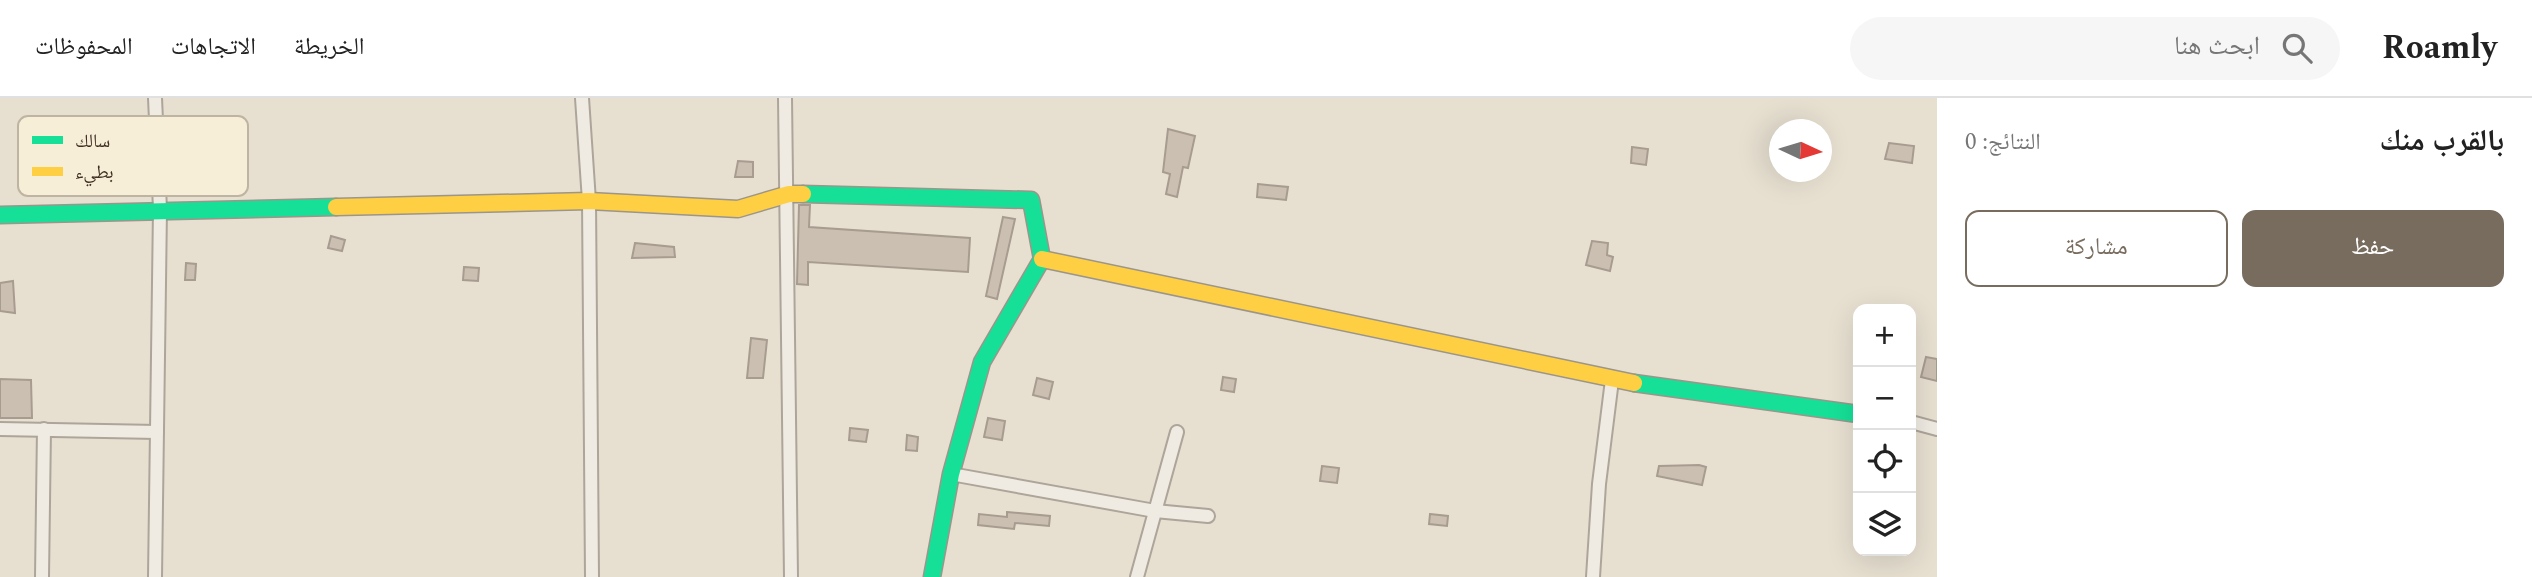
<!DOCTYPE html>
<html lang="ar">
<meta charset="utf-8">
<style>
:root{--surface:#fff;--page:#f6f6f6;--text:#222;--muted:#767676;--line:#e0e0e0;--accent:#786c5e}
body{margin:0;font-family:Spectral,"Noto Naskh Arabic",serif;background:var(--page);color:var(--text);direction:rtl}
.controls{position:absolute;right:21px;bottom:21px;display:grid;overflow:hidden;border-radius:14px;box-shadow:0 7px 28px #0002}
.controls button{width:63px;height:63px;display:grid;place-items:center;padding:0;border:0;border-bottom:2px solid var(--line);background:var(--surface);color:var(--text);font:35px sans-serif}
.compass{position:absolute;left:1769px;top:21px;width:63px;height:63px;border-radius:50%;background:var(--surface);box-shadow:0 7px 28px #0002;rotate:94deg}
.list{margin:0;padding:0;list-style:none}
h2{display:flex;justify-content:space-between;align-items:center;height:91px;margin:0;padding:0 28px;font-size:30px}
h2 small{font-size:23px;font-weight:400;color:var(--muted)}
.actions{display:flex;gap:14px;padding:21px 28px}
.actions a{flex:1;padding:16px 0;border:2px solid var(--accent);border-radius:14px;text-align:center;font-size:24px;color:var(--accent)}
.actions .main{background:var(--accent);color:#fff}
.icon{flex:none;width:38px;height:38px;fill:none;stroke:currentColor;stroke-width:2;stroke-linecap:round;stroke-linejoin:round}
.map{position:relative;flex:none;width:1937px;height:479px;overflow:hidden;direction:ltr}
header{display:flex;align-items:center;gap:42px;box-sizing:border-box;height:98px;padding:0 35px;background:var(--surface);border-bottom:2px solid var(--line)}
header strong{font-size:33px}
nav{display:flex;gap:38px;margin-inline-start:auto;font-size:24px}
.search{width:490px;height:63px;background:var(--page);display:flex;align-items:center;gap:18px;box-sizing:border-box;padding:0 24px;border-radius:38px;color:var(--muted);font-size:26px}
main{display:flex}
aside{flex:1;background:var(--surface)}
.map>svg:first-child{display:block}
</style>
<header>
<strong>Roamly</strong>
<div class="search"><svg class="icon" aria-label="search" viewBox="0 0 24 24"><circle cx="10" cy="10" r="6"/><path d="M15 15l6 6"/></svg>ابحث هنا</div>
<nav><a>الخريطة</a><a>الاتجاهات</a><a>المحفوظات</a></nav>
</header>
<main>
<aside>
<h2>بالقرب منك<small>النتائج: 0</small></h2>
<ul class="list">
</ul>
<div class="actions"><a class="main">حفظ</a><a>مشاركة</a></div>
</aside>
<div class="map">
<svg width="1937" height="479" viewBox="0 0 1937 479">
<rect width="100%" height="100%" fill="#e7e0d1"/>
<g fill="#cbbfb2" stroke="#a89c90" stroke-width="2">
<polygon points="1168,31 1195,38 1188,70 1183,69 1177,99 1166,96 1170,76 1163,74"/>
<polygon points="1889,45 1914,48 1912,65 1885,61"/>
<polygon points="1632,49 1648,51 1646,67 1631,65"/>
<polygon points="738,63 753,64 753,79 735,79"/>
<polygon points="1258,86 1288,89 1286,102 1257,99"/>
<polygon points="799,107 810,107 809,129 970,140 968,174 808,164 808,187 797,186"/>
<polygon points="1003,119 1015,121 997,201 986,198"/>
<polygon points="331,138 345,142 342,153 328,150"/>
<polygon points="1592,143 1608,145 1607,157 1613,159 1610,173 1586,167"/>
<polygon points="635,145 674,149 675,159 632,160"/>
<polygon points="186,165 196,166 195,182 185,182"/>
<polygon points="464,169 479,170 478,183 463,182"/>
<polygon points="13,183 15,215 0,213 0,185"/>
<polygon points="751,240 767,242 763,280 747,280"/>
<polygon points="1926,259 1937,261 1937,283 1921,279"/>
<polygon points="1223,279 1236,281 1234,294 1221,292"/>
<polygon points="1037,280 1053,284 1049,301 1033,297"/>
<polygon points="0,281 31,282 32,320 0,320"/>
<polygon points="988,320 1005,323 1002,342 984,339"/>
<polygon points="850,330 868,332 866,344 849,342"/>
<polygon points="907,337 918,339 917,353 906,352"/>
<polygon points="1699,367 1706,369 1702,387 1657,378 1659,368"/>
<polygon points="1322,368 1339,370 1337,385 1320,383"/>
<polygon points="1007,414 1050,418 1049,428 1015,425 1014,431 978,427 979,416 1007,419"/>
<polygon points="1430,416 1448,418 1447,428 1429,426"/>
</g>
<g fill="none" stroke-linecap="round" stroke-linejoin="round">
<g stroke="#ada599" stroke-width="16">
<g id="street">
<polyline points="155,0 160,111 155,479"/>
<polyline points="582,0 589,103 592,479"/>
<polyline points="785,0 791,479"/>
<polyline points="1911,324 1937,331"/>
<polyline points="0,331 157,334"/>
<polyline points="951,376 1155,413 1208,418"/>
<polyline points="42,479 44,331"/>
<polyline points="1137,479 1177,334"/>
<polyline points="1593,479 1599,386 1612,282"/>
</g>
</g>
<g stroke="#9c958a" stroke-width="19">
<g id="fast">
<polyline points="803,96 1031,102 1042,161 982,264 951,376 932,479"/>
<polyline points="0,117 336,109"/>
<polyline points="1634,285 1858,316"/>
</g>
</g>
<g stroke="#9c958a" stroke-width="19">
<g id="slow">
<polyline points="336,109 589,103 738,111 789,96 803,96"/>
<polyline points="1042,161 1634,285"/>
</g>
</g>
<use href="#street" stroke="#efebe3" stroke-width="12"/>
<use href="#fast" stroke="#16e098" stroke-width="16"/>
<use href="#slow" stroke="#ffcf43" stroke-width="16"/>
</g>
<rect x="18" y="18" width="230" height="80" rx="10" fill="#f7eed8" stroke="#bfb4a1" stroke-width="2"/>
<rect x="32" y="38" width="31" height="8" fill="#16e098"/>
<rect x="32" y="69" width="31" height="9" fill="#ffcf43"/>
<g font-size="19" fill="#3d2e20">
<text x="75" y="49">سالك</text>
<text x="75" y="80">بطيء</text>
</g>
</svg>
<div class="controls">
<button>+</button>
<button>−</button>
<button><svg class="icon" aria-label="locate" viewBox="0 0 24 24"><circle cx="12" cy="12" r="6"/><path d="M12 2v4M12 18v4M2 12h4M18 12h4"/></svg></button>
<button><svg class="icon" aria-label="layers" viewBox="0 0 24 24"><path d="M12 4l9 5-9 5-9-5zM3 14l9 5 9-5"/></svg></button>
</div>
<svg class="compass" viewBox="-18 -18 36 36"><path d="M0-13l5 13h-10z" fill="#e53935"/><path d="M0 13l5-13h-10z" fill="#767676"/></svg>
</div>
</main>
